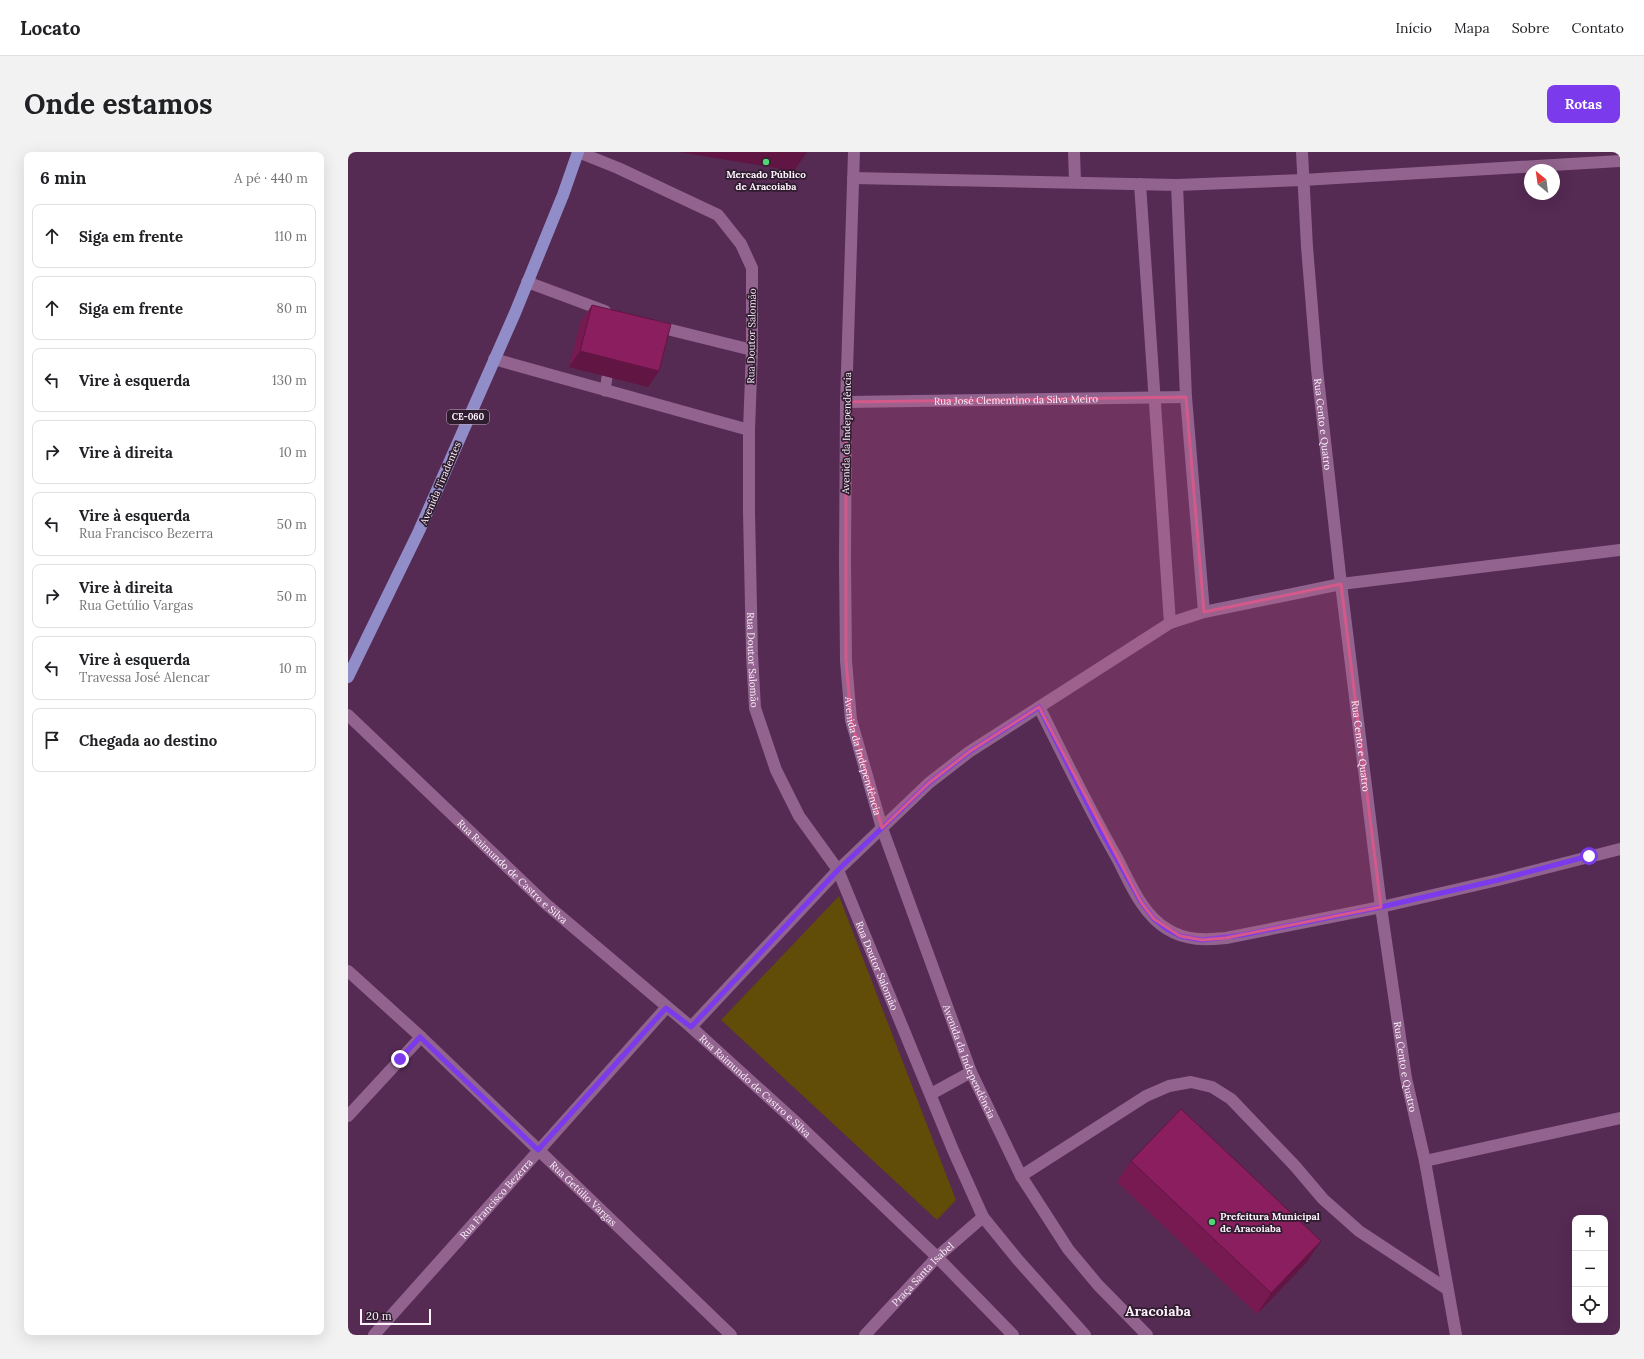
<!DOCTYPE html>
<html lang="pt">
<meta charset="utf-8">
<style>
:root{--surface:#fff;--page:#f2f2f2;--text:#202124;--muted:#757577;--line:#e0e0e0;--accent:#7c3aed}
body{margin:0;font-family:Lora,serif;background:var(--page);color:var(--text)}
.controls{position:absolute;right:12px;bottom:12px;display:grid;overflow:hidden;border-radius:8px;box-shadow:0 4px 16px #0002}
.controls button{width:36px;height:36px;display:grid;place-items:center;padding:0;border:0;border-bottom:1px solid var(--line);background:var(--surface);color:var(--text);font:20px sans-serif}
.compass{position:absolute;left:1176px;top:12px;width:36px;height:36px;border-radius:50%;background:var(--surface);box-shadow:0 4px 16px #0002;rotate:331deg}
.scale{position:absolute;left:12px;bottom:10px;width:71px;box-sizing:border-box;padding-left:4px;border:2px solid #fcf1fb;border-top:0;font-size:11px;line-height:14px;white-space:nowrap;color:#fcf1fb;-webkit-text-stroke:3px #2f1c2e;paint-order:stroke}
.stop{position:absolute;width:12px;height:12px;margin:-9px;border:3px solid #7c3aed;border-radius:50%;background:#fff}
.stop.end{background:#7c3aed;border-color:#fff;box-shadow:0 1px 4px #0008}
.list{margin:0;padding:0;list-style:none}
h2{display:flex;justify-content:space-between;align-items:center;height:52px;margin:0;padding:0 16px;font-size:17px}
h2 small{font-size:13px;font-weight:400;color:var(--muted)}
.list li{display:grid;grid-template-columns:26px 1fr auto;gap:12px;align-items:center;box-sizing:border-box;height:64px;margin:0 8px 8px;padding:0 8px;border:1px solid var(--line);border-radius:8px}
.list b{display:block;font-size:15px;white-space:nowrap}
.list p{margin:0;font-size:13px;white-space:nowrap;color:var(--muted)}
.list em{font-size:13px;font-style:normal;color:var(--muted)}
.icon{flex:none;width:22px;height:22px;fill:none;stroke:currentColor;stroke-width:2;stroke-linecap:round;stroke-linejoin:round}
.map{position:relative;flex:none;width:1272px;height:1183px;overflow:hidden;border-radius:8px}
header{display:flex;align-items:center;gap:24px;box-sizing:border-box;height:56px;padding:0 20px;background:var(--surface);border-bottom:1px solid var(--line)}
header strong{font-size:19px}
nav{display:flex;gap:22px;margin-inline-start:auto;font-size:14px}
.intro{display:flex;align-items:center;justify-content:space-between;box-sizing:border-box;height:96px;padding:0 24px}
h1{margin:0;font-size:28px}
.button{padding:10px 18px;border-radius:8px;background:var(--accent);color:#fff;font-size:14px;font-weight:700}
main{display:flex;gap:24px;padding:0 24px}
aside{flex:1;background:var(--surface);border-radius:8px;box-shadow:0 4px 16px #0002}
.map>svg:first-child{display:block}
</style>
<header>
<strong>Locato</strong>
<nav><a>Início</a><a>Mapa</a><a>Sobre</a><a>Contato</a></nav>
</header>
<div class="intro"><h1>Onde estamos</h1><a class="button">Rotas</a></div>
<main>
<aside>
<h2>6 min<small>A pé · 440 m</small></h2>
<ul class="list">
<li><svg class="icon" aria-label="ahead" viewBox="0 0 24 24"><path d="M12 20V5M6 11l6-6 6 6"/></svg><div><b>Siga em frente</b></div><em>110 m</em></li>
<li><svg class="icon" aria-label="ahead" viewBox="0 0 24 24"><path d="M12 20V5M6 11l6-6 6 6"/></svg><div><b>Siga em frente</b></div><em>80 m</em></li>
<li><svg class="icon" aria-label="left" viewBox="0 0 24 24"><path d="M17 20v-9H6M10 6l-5 5 5 5"/></svg><div><b>Vire à esquerda</b></div><em>130 m</em></li>
<li><svg class="icon" aria-label="right" viewBox="0 0 24 24"><path d="M7 20v-9h11M14 6l5 5-5 5"/></svg><div><b>Vire à direita</b></div><em>10 m</em></li>
<li><svg class="icon" aria-label="left" viewBox="0 0 24 24"><path d="M17 20v-9H6M10 6l-5 5 5 5"/></svg><div><b>Vire à esquerda</b><p>Rua Francisco Bezerra</p></div><em>50 m</em></li>
<li><svg class="icon" aria-label="right" viewBox="0 0 24 24"><path d="M7 20v-9h11M14 6l5 5-5 5"/></svg><div><b>Vire à direita</b><p>Rua Getúlio Vargas</p></div><em>50 m</em></li>
<li><svg class="icon" aria-label="left" viewBox="0 0 24 24"><path d="M17 20v-9H6M10 6l-5 5 5 5"/></svg><div><b>Vire à esquerda</b><p>Travessa José Alencar</p></div><em>10 m</em></li>
<li><svg class="icon" aria-label="arrive" viewBox="0 0 24 24"><path d="M6 21V4h12l-3 4 3 4H6"/></svg><div><b>Chegada ao destino</b></div></li>
</ul>
</aside>
<div class="map">
<svg width="1272" height="1183" viewBox="0 0 1272 1183">
<rect width="100%" height="100%" fill="#552a53"/>
<polygon fill="#614c08" points="491,744 608,1048 589,1068 373,868"/>
<g fill="none" stroke-linecap="round" stroke-linejoin="round">
<polyline stroke="#91638e" stroke-width="11" points="257,239 259,225"/>
<g stroke="#91638e" stroke-width="12">
<path id="s1" d="M 230,0 L 270,16 L 370,63 L 393,92 L 404,116 L 404,198 L 401,278 L 401,360 L 404,502 L 407,556 L 428,618 L 451,664 L 490,718 L 605,998 L 635,1065 L 670,1108 L 737,1183"/>
<path id="s2" d="M 506,0 L 498,250 L 497,409 L 498,509 L 503,568 L 534,676 L 623,920 L 673,1024 L 720,1097 L 750,1133 L 799,1183"/>
<polyline points="726,0 727,29"/>
<path id="s3" d="M 954,0 L 959,95 L 969,217 L 993,432 L 1033,755 L 1058,926 L 1077,1009 L 1108,1183"/>
<polyline points="505,26 829,33 955,28 1272,9"/>
<polyline points="792,32 822,471"/>
<polyline points="829,33 838,245 856,460"/>
<polyline points="179,130 257,159"/>
<polyline points="307,174 404,198"/>
<polyline points="146,207 401,278"/>
<path id="s4" d="M 498,250 L 838,245"/>
<path d="M 691,555 C 716,605 741,657 769,706 C 782,731 794,762 819,777 C 838,789 858,788 878,786 L 1033,755 L 1150,728 L 1272,697"/>
<path id="s5" d="M 0,563 L 198,752 L 343,875 L 451,973 L 589,1105 L 665,1183"/>
<path id="s6" d="M 0,819 L 73,885 L 383,1183"/>
<polyline points="343,875 490,718 581,631 621,600 822,471 856,460 993,432 1272,398"/>
<polyline points="583,942 623,920"/>
<polyline points="0,964 73,885"/>
<polyline points="1077,1009 1272,966"/>
<polyline points="673,1024 798,944 821,934 843,930 864,935 883,947 947,1014 975,1047 1011,1079 1099,1137"/>
<path id="s7" d="M 26,1183 L 318,856"/>
<path id="s8" d="M 517,1183 L 589,1105 L 635,1065"/>
</g>
<polyline stroke="#918dc8" stroke-width="12" points="0,525 71,379 167,161 215,43 230,0"/>
</g>
<g fill="#771a52">
<polygon points="244,153 311,219 300,235 221,215 233,169"/>
<polygon points="783,1009 959,1110 909,1162 769,1030"/>
</g>
<g fill="#611542">
<polygon points="331,0 459,0 446,19"/>
<polygon points="232,199 311,219 300,235 221,215"/>
<polygon points="973,1089 959,1110 909,1162 923,1141"/>
</g>
<g fill="#8a1e5f" stroke="#611542">
<polygon points="244,153 323,172 311,219 232,199"/>
<polygon points="833,957 973,1089 923,1141 783,1009"/>
</g>
<g fill="none" stroke-linecap="round" stroke-linejoin="round">
<polyline stroke="#7c3aed" stroke-width="5" points="52,907 72,885 190,998 318,856 343,875 490,718 581,631 621,600 691,555 752,677 793,750 806,767 819,777 832,784 854,788 894,783 1033,755 1150,728 1241,704"/>
</g>
<path fill="#d3598b" fill-opacity="0.2" stroke="#d3598b" stroke-width="3" stroke-linejoin="round" d="M 838,245 L 856,460 L 993,432 L 1033,755 L 878,786 L 854,788 L 832,784 L 806,767 L 793,750 L 691,555 L 621,600 L 581,631 L 534,676 L 503,568 L 498,509 L 498,250 Z"/>
<g fill="#50d674" stroke="#2f1c2e" stroke-width="1.5">
<circle cx="418" cy="10" r="4"/>
<circle cx="864" cy="1070" r="4"/>
</g>
<g text-anchor="middle" stroke-width="3.5" stroke-linejoin="round" paint-order="stroke">
<rect fill="#2f1c2e" stroke="#beb1be" stroke-width="1" x="99" y="258" width="42" height="14" rx="3"/>
<g font-size="9" font-weight="bold" fill="#fcf1fb">
<text x="120" y="268">CE-060</text>
</g>
<g font-size="10" font-weight="bold" fill="#fcf1fb" stroke="#2f1c2e">
<text x="418" y="26">Mercado Público<tspan x="418" dy="12">de Aracoiaba</tspan></text>
<text x="872" y="1068" text-anchor="start">Prefeitura Municipal<tspan x="872" dy="12">de Aracoiaba</tspan></text>
</g>
<g font-size="10" fill="#fcf1fb" stroke="#2f1c2e">
<text transform="translate(403 184) rotate(-89)" y="4">Rua Doutor Salomão</text>
<text dy="4" stroke="none"><textPath href="#s4" startOffset="170">Rua José Clementino da Silva Meiro</textPath></text>
<text dy="4" stroke="none"><textPath href="#s3" startOffset="273">Rua Cento e Quatro</textPath></text>
<text transform="translate(498 281) rotate(-89)" y="4">Avenida da Independência</text>
<text transform="translate(92 331) rotate(-67)" y="4">Avenida Tiradentes</text>
<text dy="4" stroke="none"><textPath href="#s1" startOffset="609">Rua Doutor Salomão</textPath></text>
<text dy="4" stroke="none"><textPath href="#s3" startOffset="597">Rua Cento e Quatro</textPath></text>
<text dy="4" stroke="none"><textPath href="#s2" startOffset="606">Avenida da Independência</textPath></text>
<text dy="4" stroke="none"><textPath href="#s5" startOffset="227">Rua Raimundo de Castro e Silva</textPath></text>
<text dy="4" stroke="none"><textPath href="#s1" startOffset="944">Rua Doutor Salomão</textPath></text>
<text dy="4" stroke="none"><textPath href="#s2" startOffset="930">Avenida da Independência</textPath></text>
<text dy="4" stroke="none"><textPath href="#s3" startOffset="921">Rua Cento e Quatro</textPath></text>
<text dy="4" stroke="none"><textPath href="#s5" startOffset="551">Rua Raimundo de Castro e Silva</textPath></text>
<text dy="4" stroke="none"><textPath href="#s6" startOffset="324">Rua Getúlio Vargas</textPath></text>
<text dy="4" stroke="none"><textPath href="#s7" startOffset="183">Rua Francisco Bezerra</textPath></text>
<text dy="4" stroke="none"><textPath href="#s8" startOffset="84">Praça Santa Isabel</textPath></text>
</g>
<g font-size="14" font-weight="bold" fill="#fcf1fb" stroke="#2f1c2e">
<text x="810" y="1164">Aracoiaba</text>
</g>
</g>
</svg>
<div class="controls">
<button>+</button>
<button>−</button>
<button><svg class="icon" aria-label="locate" viewBox="0 0 24 24"><circle cx="12" cy="12" r="6"/><path d="M12 2v4M12 18v4M2 12h4M18 12h4"/></svg></button>
</div>
<svg class="compass" viewBox="-18 -18 36 36"><path d="M0-13l5 13h-10z" fill="#e53935"/><path d="M0 13l5-13h-10z" fill="#757577"/></svg>
<div class="scale">20 m</div>
<div class="stop" style="left:1241px;top:704px"></div>
<div class="stop end" style="left:52px;top:907px"></div>
</div>
</main>
